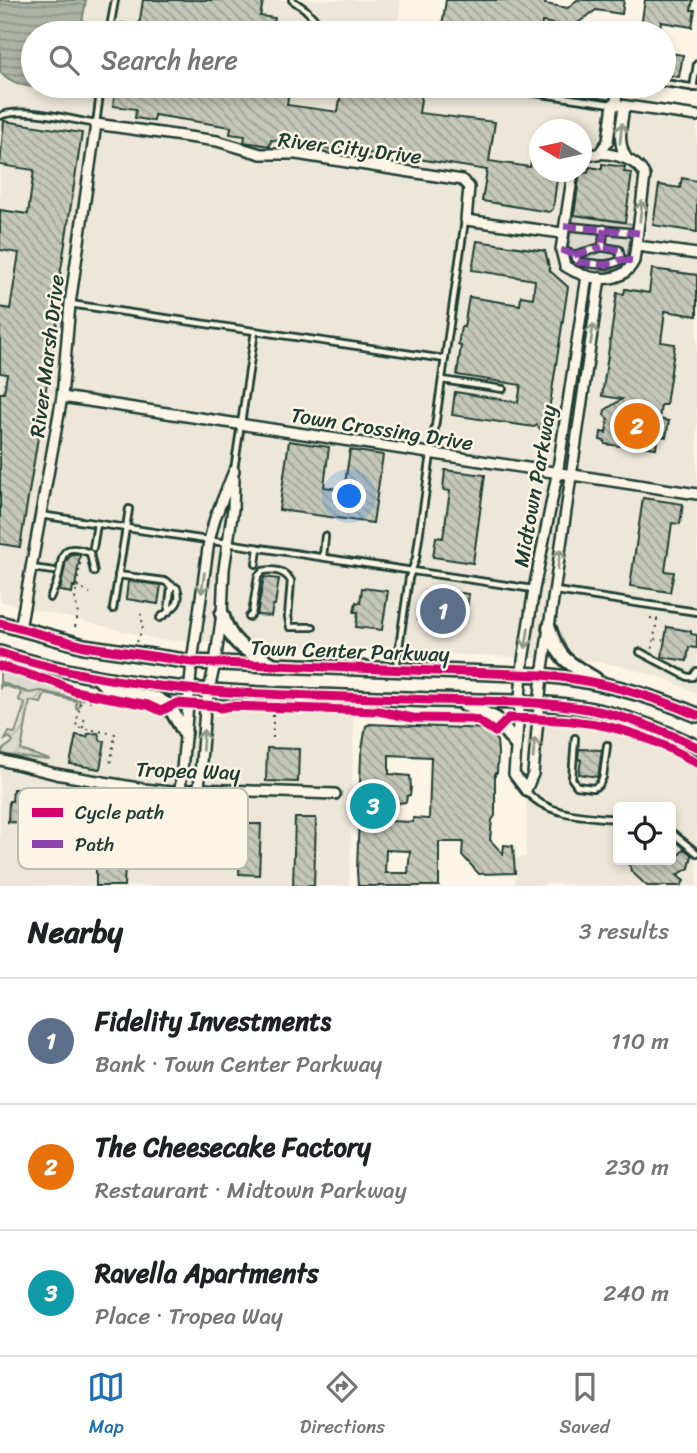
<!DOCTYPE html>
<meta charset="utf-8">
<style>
:root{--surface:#fff;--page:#f6f6f6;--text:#202124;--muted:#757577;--line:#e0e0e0;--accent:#1f6fb2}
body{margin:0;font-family:Sriracha,sans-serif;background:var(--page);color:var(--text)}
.controls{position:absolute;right:21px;bottom:21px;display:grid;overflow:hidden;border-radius:7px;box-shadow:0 4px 10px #0003}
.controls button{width:63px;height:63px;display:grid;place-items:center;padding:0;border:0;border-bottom:2px solid var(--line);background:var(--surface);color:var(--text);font:35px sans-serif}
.compass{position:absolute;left:529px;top:119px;width:63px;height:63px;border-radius:50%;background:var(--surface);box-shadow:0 4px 10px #0003;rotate:279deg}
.you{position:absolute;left:350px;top:497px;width:24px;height:24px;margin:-18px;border:5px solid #fff;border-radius:50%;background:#1a73e8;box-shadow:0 0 0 10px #1a73e833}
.badge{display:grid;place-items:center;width:46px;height:46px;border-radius:50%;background:var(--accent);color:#fff;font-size:23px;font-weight:700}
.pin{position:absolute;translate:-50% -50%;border:4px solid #fff;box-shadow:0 2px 7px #0006}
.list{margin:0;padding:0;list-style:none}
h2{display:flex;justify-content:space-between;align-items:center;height:91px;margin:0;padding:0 28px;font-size:30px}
h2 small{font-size:23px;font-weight:400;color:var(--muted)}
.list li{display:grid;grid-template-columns:46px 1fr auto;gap:21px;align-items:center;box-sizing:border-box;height:126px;padding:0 28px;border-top:2px solid var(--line)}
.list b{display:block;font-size:26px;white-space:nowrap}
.list p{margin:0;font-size:23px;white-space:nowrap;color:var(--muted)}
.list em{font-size:23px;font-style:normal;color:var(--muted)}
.icon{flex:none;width:38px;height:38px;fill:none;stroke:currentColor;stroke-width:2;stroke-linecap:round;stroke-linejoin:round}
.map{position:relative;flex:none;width:697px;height:886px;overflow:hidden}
.search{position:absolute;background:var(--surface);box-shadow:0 4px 10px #0003;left:21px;right:21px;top:21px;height:77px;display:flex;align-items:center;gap:18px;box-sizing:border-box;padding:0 24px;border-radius:38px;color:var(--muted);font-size:26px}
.sheet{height:469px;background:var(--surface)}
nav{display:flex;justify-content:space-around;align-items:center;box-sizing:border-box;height:98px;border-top:2px solid var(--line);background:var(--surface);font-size:19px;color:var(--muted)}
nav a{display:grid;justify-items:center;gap:4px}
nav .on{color:var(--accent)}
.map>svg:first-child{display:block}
</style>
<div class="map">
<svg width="697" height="886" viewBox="0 0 697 886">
<defs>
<pattern id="garden-furrows" width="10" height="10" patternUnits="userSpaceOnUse" patternTransform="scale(1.75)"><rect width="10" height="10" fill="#dcdacc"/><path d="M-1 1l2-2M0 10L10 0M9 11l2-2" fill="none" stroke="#bcbcb0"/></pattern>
<pattern id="water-rules" width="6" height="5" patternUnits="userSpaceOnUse" patternTransform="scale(1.75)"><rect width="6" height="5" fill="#aeb3a7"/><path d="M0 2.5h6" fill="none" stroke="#8d9389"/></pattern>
<pattern id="building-back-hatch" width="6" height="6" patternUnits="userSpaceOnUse" patternTransform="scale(1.75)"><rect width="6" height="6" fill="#c5c7b9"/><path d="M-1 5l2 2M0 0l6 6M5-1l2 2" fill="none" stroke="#9fa397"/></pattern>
</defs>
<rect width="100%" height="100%" fill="#fcf5e5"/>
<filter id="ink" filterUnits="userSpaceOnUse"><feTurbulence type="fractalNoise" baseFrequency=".0143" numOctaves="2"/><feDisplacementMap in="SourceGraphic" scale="14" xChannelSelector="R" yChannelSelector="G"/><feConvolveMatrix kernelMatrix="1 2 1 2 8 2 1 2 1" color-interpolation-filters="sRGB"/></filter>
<g filter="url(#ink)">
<g fill="#ece7d8" fill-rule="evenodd">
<path d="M 0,0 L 401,0 L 396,33 L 33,33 L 33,86 L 541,86 L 697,111 L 697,694 L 667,679 L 621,666 L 593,661 L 160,640 L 0,601 ZM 540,130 L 582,130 L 582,172 L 540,172 Z"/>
<polygon points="0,676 72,697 149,712 218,717 235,712 354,715 349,886 0,886"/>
<path d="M 527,724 L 565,724 L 620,734 L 663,749 L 697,767 L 697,886 L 585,886 L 549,883 L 540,886 L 515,886 L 516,858 L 526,857 ZM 618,807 L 671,807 L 671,860 L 618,860 Z"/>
</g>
<g fill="#dcdacc" stroke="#7e8c80" stroke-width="2">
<path d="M 574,215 L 632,224 C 625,281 625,273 572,265 L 567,254 Z"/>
<polygon points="0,669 91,697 91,699 81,698 80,700 41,691 29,693 0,682"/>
</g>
<path fill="url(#garden-furrows)" stroke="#7e8c80" stroke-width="2" d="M 0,682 L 29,693 L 41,691 L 80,700 L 78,709 L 76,708 L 76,701 L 45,694 L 41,703 L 30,701 L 21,750 L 50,760 C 44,760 5,755 3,754 L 2,750 L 13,742 L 10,737 L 5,740 L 9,732 L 15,733 L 25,704 L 19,700 L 21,691 L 2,685 L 0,688 Z"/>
<path fill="url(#water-rules)" stroke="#758479" stroke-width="2" d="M 0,0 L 86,0 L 80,33 L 33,33 L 33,86 L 57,86 C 35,90 16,87 0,72 Z"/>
<g fill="url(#building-back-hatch)" stroke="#1f3d34" stroke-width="2" fill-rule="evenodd">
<polygon points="143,0 246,0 263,2 260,16 275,18 274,22 299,26 298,33 119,33 121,23 139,26"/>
<polygon points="446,0 545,0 545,4 568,8 577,0 624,0 622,14 596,10 572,27 542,22 541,33 441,33"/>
<polygon points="645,0 693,0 691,10 695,10 692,27 661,22 659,33 640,33"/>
<polygon points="664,52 683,55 679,77 664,75"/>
<polygon points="131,86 290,86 287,105 338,112 342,86 423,86 419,113 495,122 489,161 530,167 532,157 540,158 540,172 558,172 553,209 549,212 482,201 487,170 387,154 387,157 334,146 333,150 271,140 270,146 244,142 245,136 230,134 231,127 154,115 154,121 135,118 136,109 113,106 115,92 130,94"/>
<polygon points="4,121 82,133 54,315 58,316 20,547 0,544 0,393 4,393 7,374 0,373 0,307 10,309 19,253 0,250 0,210 28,214 34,170 0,165"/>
<polygon points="602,164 625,167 624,172 632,173 625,222 574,215 580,172 588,173 589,167 602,169"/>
<polygon points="682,178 697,181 697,232 653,225 659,185 680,188"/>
<polygon points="477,241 545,251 550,271 568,287 548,417 553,424 543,432 537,425 534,427 452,415 455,392 518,402 521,385 457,375 461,346 458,345 461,327 464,327 469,297 520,305 521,296 533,298 535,280 472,270"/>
<polygon points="652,269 697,275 697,316 665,311 661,342 675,344 666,405 661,405 659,419 669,421 666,437 658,436 656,448 621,443 620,446 605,444 605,441 600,440 601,432 606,433 608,419 604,415 605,410 622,399 602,396 617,293 624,294 625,289 649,293"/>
<polygon points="289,441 329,447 324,487 344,490 350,450 383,455 373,523 279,510"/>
<polygon points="445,470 485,475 473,563 433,557 436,537 443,538 450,491 443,490"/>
<polygon points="643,498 683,504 680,524 672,523 665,571 674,572 670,592 630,586"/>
<polygon points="72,554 80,555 75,587 73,586 72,593 60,591 66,561"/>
<polygon points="264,577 279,579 275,605 273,605 271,616 257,615"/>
<polygon points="128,581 161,585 158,604 126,599"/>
<polygon points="362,588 388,591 382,630 356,627 358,612 354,612 356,602 360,603"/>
<polygon points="425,591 453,595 453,592 469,594 466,615 463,614 462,623 454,622 453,625 418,620"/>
<polygon points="667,627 691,631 691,634 697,635 697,648 689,647 687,661 662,657"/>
<path d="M 370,724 L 487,729 L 497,741 L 498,753 L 497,773 L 495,773 L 495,816 L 492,820 L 490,840 L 503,854 L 504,845 L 513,846 L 515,873 L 479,874 L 462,855 L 463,842 L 439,842 L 439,886 L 358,886 L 357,871 L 361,755 L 366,726 ZM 389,755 L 431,757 L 429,819 L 413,818 L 413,822 L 389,821 L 389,804 L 406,802 L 407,796 L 410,795 L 411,787 L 410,776 L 389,774 ZM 386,850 L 410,851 L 408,873 L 385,873 Z"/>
<polygon points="98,733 101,741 105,741 100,769 70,764 76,735 87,737 88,734"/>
<polygon points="267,748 299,749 298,782 266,781"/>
<polygon points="579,749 602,750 598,777 579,774 581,760 578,759"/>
<polygon points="13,789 47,790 46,824 8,822 9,801 12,801"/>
<polygon points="295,818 316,818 314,886 293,886"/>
<polygon points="241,824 261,824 259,875 239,874"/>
<polygon points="684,849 692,855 689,868 677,875 684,881 681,886 647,886 631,871 630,866 623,860 675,860"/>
<polygon points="96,862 125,864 124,886 96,886"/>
</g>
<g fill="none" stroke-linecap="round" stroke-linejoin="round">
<g stroke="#1f3d34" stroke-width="10">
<g id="service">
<polyline points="292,0 305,9 328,33"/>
<polyline points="109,33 115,0"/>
<polyline points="603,33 615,33"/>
<polyline points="664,83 697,88"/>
<polyline points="485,86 612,104"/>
<polyline points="693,88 697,64"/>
<path d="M 0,116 C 21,106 72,120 96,124 L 101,86"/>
<polyline points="70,304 445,359"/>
<polyline points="442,380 503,389"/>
<polyline points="234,470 255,331"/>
<polyline points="40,515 533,589"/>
<polyline points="93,548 97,524"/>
<polyline points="323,557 325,536"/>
<polyline points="256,564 258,548"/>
<polyline points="31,568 54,571"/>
<path d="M 118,575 L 164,581 L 177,588 C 183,605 172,608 160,618"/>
<polyline points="168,582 171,588 168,612"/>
<polyline points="556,591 697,612"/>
<path d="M 50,598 C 52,593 56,587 57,582 C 64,559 57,540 90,553 L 94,572"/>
<polyline points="113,609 129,509"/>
<path d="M 249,617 L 252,614 L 258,576 L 263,571 C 274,569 285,571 291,581 L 288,617 L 290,627 L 313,627"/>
<polyline points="640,652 688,677 693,677 697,671"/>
<polyline points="396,668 409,578 416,558 465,220"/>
<polyline points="575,738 572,779 577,786 593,788 599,785 603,777 607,745"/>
<path d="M 526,791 C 548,817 587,816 618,819"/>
<polyline points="671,832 697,853"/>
</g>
</g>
<g stroke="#1f3d34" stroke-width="11">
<g id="pedestrian">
<polyline points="564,226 639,233"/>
<polyline points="604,229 602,247 619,250 621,260"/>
<path d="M 561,250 L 574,255 L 578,262 C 593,263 608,268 621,260 L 634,261"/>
<polyline points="574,255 602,247"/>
</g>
</g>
<g stroke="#1f3d34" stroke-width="14">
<g id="minor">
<polyline points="616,104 617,86"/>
<path d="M 624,106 C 622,124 616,142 627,159"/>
<polyline points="598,155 608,141 613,104 697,116"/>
<path d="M 573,172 L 561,250 L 565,266 C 586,280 621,287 634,261 L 645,176 C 636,156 600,148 582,158"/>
<polyline points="637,246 697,254"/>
<polyline points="62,397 697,494"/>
<polyline points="20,629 62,397 70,304 96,124 217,141 261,154 296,154 462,180 469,187 466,220 562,233"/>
<polyline points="0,760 56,774 144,789 171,792 199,789 335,794"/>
<polyline points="199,789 205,709 215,663 222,614 224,569 233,509 234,479"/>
<polyline points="526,790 514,774 523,661 534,589 557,475 587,276"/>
<polyline points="526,790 533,774 542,675 600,278"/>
<polyline points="180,791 192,662 209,541 215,518 234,471"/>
</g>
</g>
<g stroke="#1f3d34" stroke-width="18">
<g id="secondary">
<path d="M 222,614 C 230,644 245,650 271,663"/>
<path d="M 0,623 L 84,646 L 192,662 L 542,675 C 597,680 646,693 697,715"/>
<path d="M 549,628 C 559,660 567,662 595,679"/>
<path d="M 0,653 C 134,696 269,694 408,699 C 468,702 529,699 588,709 C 626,716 662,730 697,747"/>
<polyline points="99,679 112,692 157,699 169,706 185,733"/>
<polyline points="464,704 496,719 515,743"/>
</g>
</g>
<g stroke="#1f3d34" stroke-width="2" stroke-dasharray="2 5" stroke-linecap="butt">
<polyline points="77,586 90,593"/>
<polyline points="650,618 657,619 652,652"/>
<polyline points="75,627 78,615 75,598 81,558"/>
<polyline points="655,639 663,640"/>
<polyline points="137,642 143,627 141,614"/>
<polyline points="93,695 92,701 81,699 76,727 115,734 110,766"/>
<polyline points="273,708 273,742"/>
<polyline points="83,728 85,715"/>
<polyline points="186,802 192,800"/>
</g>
<use href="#service" stroke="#fcf5e5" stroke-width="4.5"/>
<use href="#pedestrian" stroke="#fcf5e5" stroke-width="6"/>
<use href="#minor" stroke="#fcf5e5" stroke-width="9"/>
<use href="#secondary" stroke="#fcf5e5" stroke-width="12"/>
<g stroke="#8e44ad" stroke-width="7" stroke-dasharray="14 7" stroke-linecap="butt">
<polyline points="564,226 639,233"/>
<polyline points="604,229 602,247 619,250 621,260"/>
<path d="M 561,250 L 574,255 L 578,262 C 593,263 608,268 621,260 L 634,261"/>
<polyline points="574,255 602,247"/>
</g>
<g stroke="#fcf5e5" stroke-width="13">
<g id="cycleway">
<path d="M 0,623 L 84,646 L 192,662 L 542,675 C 597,680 646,693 697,715"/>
<path d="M 0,653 C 134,696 269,694 408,699 C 468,702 529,699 588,709 C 626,716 662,730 697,747"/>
<path d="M 0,666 L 57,683 L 74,691 L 148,705 L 161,711 L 177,703 L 218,706 L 220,708 L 231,706 L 378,711 L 413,718 L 471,719 L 477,720 L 495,732 L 509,718 C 533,719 556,719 580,722 C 621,726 661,742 697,763"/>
</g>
</g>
<use href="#cycleway" stroke="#d6006c" stroke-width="9"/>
</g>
<defs><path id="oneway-shaft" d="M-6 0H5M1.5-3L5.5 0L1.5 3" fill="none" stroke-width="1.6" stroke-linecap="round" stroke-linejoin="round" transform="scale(1.75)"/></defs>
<g stroke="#8e998c">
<use href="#oneway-shaft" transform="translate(621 133) rotate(-84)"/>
<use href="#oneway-shaft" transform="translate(641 211) rotate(-83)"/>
<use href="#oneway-shaft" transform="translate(592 334) rotate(-82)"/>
<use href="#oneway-shaft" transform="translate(559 559) rotate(-82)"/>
<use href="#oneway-shaft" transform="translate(203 583) rotate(98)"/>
<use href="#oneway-shaft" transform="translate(527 638) rotate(98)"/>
<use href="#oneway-shaft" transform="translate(203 740) rotate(-86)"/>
<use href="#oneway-shaft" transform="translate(534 748) rotate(-85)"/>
</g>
</g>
<g text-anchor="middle" stroke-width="5" stroke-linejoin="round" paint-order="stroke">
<g font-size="21" fill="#1f3d34" stroke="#fcf5e5">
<text transform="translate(350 148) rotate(7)" y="7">River City Drive</text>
<text transform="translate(47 356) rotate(-83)" y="7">River Marsh Drive</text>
<text transform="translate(382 429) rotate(9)" y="7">Town Crossing Drive</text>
<text transform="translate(535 486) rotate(-80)" y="7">Midtown Parkway</text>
<text transform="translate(350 651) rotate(2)" y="7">Town Center Parkway</text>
<text transform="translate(188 771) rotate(2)" y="7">Tropea Way</text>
</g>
</g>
<rect x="18" y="788" width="230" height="81" rx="10" fill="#fcf5e5" stroke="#babeb0" stroke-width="2"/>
<rect x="32" y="808" width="31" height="9" fill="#d6006c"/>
<rect x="32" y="840" width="31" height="8" fill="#8e44ad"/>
<g font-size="19" fill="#1f3d34">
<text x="75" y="819">Cycle path</text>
<text x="75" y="851">Path</text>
</g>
</svg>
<div class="controls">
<button><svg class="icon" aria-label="locate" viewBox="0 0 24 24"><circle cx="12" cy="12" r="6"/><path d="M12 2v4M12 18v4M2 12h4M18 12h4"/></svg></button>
</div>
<svg class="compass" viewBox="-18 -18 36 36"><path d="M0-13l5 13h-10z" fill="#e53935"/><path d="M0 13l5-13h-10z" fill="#757577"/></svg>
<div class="you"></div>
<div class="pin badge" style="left:443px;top:611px;background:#5c6f8a">1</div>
<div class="pin badge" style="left:637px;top:426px;background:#e8710a">2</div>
<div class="pin badge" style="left:373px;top:806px;background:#0f9aa8">3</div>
<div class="search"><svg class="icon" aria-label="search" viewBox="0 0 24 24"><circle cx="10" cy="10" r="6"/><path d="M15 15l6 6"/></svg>Search here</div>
</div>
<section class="sheet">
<h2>Nearby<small>3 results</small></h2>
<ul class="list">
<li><span class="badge" style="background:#5c6f8a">1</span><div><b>Fidelity Investments</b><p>Bank · Town Center Parkway</p></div><em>110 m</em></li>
<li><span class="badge" style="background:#e8710a">2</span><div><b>The Cheesecake Factory</b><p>Restaurant · Midtown Parkway</p></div><em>230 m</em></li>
<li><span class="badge" style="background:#0f9aa8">3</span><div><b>Ravella Apartments</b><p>Place · Tropea Way</p></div><em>240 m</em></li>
</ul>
</section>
<nav>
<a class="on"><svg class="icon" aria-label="map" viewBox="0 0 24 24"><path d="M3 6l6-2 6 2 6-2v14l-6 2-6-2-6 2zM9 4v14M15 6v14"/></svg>Map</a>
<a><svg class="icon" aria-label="directions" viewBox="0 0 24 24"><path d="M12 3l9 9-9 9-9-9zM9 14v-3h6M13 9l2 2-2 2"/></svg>Directions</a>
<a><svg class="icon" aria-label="saved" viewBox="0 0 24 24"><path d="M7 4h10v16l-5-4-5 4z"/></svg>Saved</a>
</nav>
